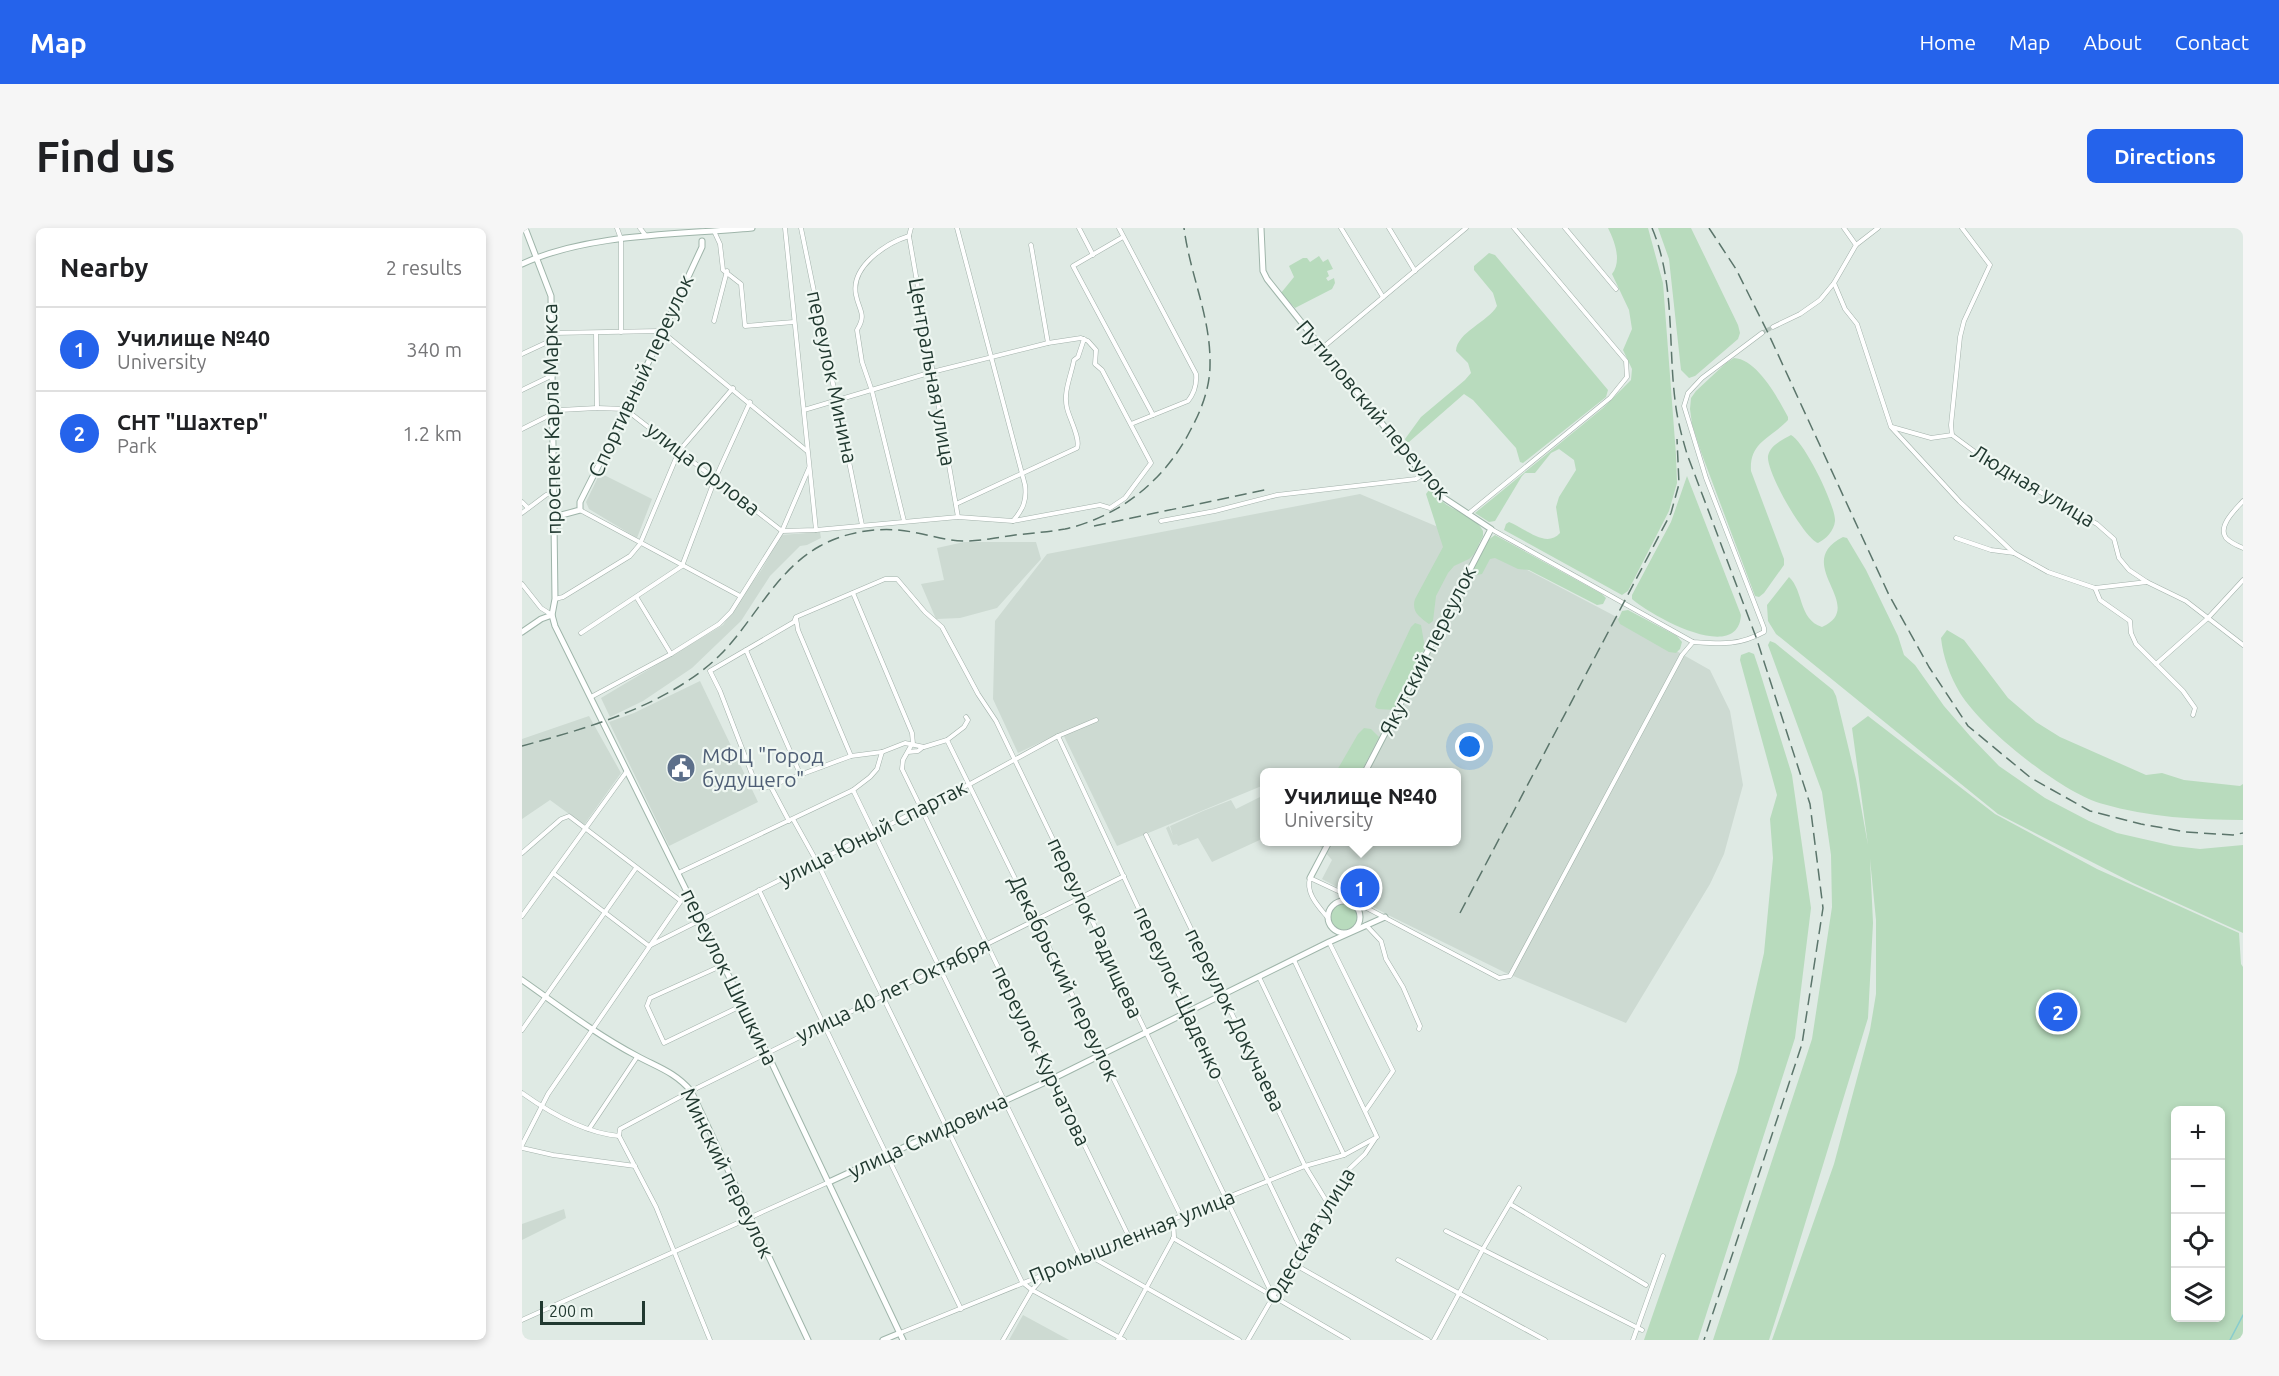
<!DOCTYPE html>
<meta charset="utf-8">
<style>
:root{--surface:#fff;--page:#f6f6f6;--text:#202124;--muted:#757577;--line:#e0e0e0;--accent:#2563eb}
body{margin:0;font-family:Ubuntu,sans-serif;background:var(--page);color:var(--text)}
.controls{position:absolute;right:18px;bottom:18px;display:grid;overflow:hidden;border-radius:9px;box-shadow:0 3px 9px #0003}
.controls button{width:54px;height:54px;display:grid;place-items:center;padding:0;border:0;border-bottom:2px solid var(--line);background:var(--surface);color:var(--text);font:30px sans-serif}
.scale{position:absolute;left:18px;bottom:15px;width:105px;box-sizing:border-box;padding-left:6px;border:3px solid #213930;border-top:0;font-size:16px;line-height:21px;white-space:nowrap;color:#213930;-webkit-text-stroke:4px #eff7f2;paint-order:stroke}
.you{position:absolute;left:948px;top:519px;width:21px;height:21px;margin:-15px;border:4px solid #fff;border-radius:50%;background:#1a73e8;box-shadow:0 0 0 9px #1a73e833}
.badge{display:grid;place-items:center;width:39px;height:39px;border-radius:50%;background:var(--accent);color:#fff;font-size:20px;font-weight:700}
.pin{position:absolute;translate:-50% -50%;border:3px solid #fff;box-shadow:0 2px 6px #0006}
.popup{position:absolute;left:738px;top:540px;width:201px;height:78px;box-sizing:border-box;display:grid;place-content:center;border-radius:9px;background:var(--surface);filter:drop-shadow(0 2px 4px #0005);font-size:20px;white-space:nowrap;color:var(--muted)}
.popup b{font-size:22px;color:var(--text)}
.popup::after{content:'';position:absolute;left:50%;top:100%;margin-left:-12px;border:12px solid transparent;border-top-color:var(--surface)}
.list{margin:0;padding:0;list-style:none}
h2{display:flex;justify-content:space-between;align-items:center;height:78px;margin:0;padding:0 24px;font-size:26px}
h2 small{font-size:20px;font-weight:400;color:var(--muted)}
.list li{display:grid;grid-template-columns:39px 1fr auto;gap:18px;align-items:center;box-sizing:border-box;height:84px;padding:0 24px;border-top:2px solid var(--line)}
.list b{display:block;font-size:22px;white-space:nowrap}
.list p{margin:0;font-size:20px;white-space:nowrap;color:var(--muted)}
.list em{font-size:20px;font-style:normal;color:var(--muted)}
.icon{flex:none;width:33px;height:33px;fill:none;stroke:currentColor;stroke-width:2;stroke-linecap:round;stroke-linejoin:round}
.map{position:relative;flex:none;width:1721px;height:1112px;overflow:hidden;border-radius:9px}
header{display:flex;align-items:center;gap:36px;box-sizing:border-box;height:84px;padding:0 30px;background:var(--accent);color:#fff}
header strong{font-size:28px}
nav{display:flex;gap:33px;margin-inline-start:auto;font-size:21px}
.intro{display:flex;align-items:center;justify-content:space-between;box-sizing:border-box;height:144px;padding:0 36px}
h1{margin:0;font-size:42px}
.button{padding:15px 27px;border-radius:9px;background:var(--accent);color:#fff;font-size:21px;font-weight:700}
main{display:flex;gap:36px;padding:0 36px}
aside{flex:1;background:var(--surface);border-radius:9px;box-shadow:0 3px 9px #0003}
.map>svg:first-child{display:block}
</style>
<header>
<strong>Map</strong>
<nav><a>Home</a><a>Map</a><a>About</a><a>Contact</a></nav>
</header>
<div class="intro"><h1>Find us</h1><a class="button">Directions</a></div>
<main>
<aside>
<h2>Nearby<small>2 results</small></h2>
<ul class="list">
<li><span class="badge">1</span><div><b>Училище №40</b><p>University</p></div><em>340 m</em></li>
<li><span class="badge">2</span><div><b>СНТ &quot;Шахтер&quot;</b><p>Park</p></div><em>1.2 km</em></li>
</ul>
</aside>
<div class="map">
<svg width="1721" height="1112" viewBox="0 0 1721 1112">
<rect width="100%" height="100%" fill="#dfeae4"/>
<g fill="#cddad2">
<polygon points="78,245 130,271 115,310 67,281 64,274"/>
<polygon points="838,266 954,315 1089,386 1188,442 1208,483 1221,557 1202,626 1188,656 1104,795 984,745 866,687 800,651 810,632 794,614 934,614 934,544 742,544 742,557 595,618 540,504 496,525 471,471 473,393 525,326"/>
<polygon points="298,304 299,310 285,317 278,318 248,348 219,393 170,440 121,473 88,489 79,470 201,397 240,341 259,307"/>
<polygon points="442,314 514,314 519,331 475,380 438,390 414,391 399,356 422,352 415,320"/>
<polygon points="178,453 236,574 147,618 87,494 112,485"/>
<polygon points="67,488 99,545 62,597 28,572 0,591 0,511"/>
<polygon points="742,567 742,610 690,634 676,610 656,618 655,616 651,617 644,600 647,598 651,608 648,598 681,583 709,572 714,581"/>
<polygon points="42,981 44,990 0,1012 0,996"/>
<polygon points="501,1087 547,1112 487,1112"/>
</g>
<g fill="#b8dbbd" fill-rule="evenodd">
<path d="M 1086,0 L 1126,0 L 1141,55 L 1154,227 L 1155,255 L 1147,283 L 1106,363 L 1100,367 L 982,302 L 984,296 L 987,294 C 1003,300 1024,321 1038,305 L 1034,279 L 1037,269 L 1054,242 L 1052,232 L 1037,221 L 1029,225 L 1013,245 L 1003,245 L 1000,248 L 973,293 L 967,294 L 953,285 L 1081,180 L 1109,152 L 1110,141 L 1101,122 L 1110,101 L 1107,82 L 1090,46 C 1100,33 1093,14 1086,0 Z"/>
<polygon points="1136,0 1169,0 1216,97 1218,105 1216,111 1173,148 1167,150 1159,142 1147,31"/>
<path d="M 967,25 L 973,27 L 1086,162 L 1084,169 L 1001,235 L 998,234 L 994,220 L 951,172 L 942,166 L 887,214 L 884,214 L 883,211 L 899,189 L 943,152 L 949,145 L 946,135 L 934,123 C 935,104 966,94 975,78 L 971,65 L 952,42 L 952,38 Z"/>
<polygon points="797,28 801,34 806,31 811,41 805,43 807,48 804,50 806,53 812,50 813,55 810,61 773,80 759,65 772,49 767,38 781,30 785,30 788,34"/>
<path d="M 1212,130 C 1235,131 1256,170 1266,189 L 1266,192 C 1249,210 1227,214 1229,243 L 1262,331 L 1262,337 L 1242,365 L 1237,369 L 1233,368 L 1179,224 L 1170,196 L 1168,181 L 1169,170 L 1174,163 L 1204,135 Z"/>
<path d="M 1269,207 C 1282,213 1314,278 1313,293 C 1312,303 1304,311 1296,315 C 1282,310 1244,244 1246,228 C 1248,217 1260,212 1269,207 Z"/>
<path d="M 1165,248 L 1219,387 C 1216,437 1128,387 1110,371 L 1110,367 L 1149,294 Z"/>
<path d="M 907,262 C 913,264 915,270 921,274 C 933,284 954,288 961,303 L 961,308 L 952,326 L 947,331 L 932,338 L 926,345 L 914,368 L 911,393 L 907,396 C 898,389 889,384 893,371 L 921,319 L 904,266 Z"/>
<polygon points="973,307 1080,366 1084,370 1081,376 1075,377 1007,342 996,341 973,330 968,331 960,346 955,347 952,341 966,312"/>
<path d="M 1321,309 L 1325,310 L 1344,342 L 1376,408 L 1382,427 L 1393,437 L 1422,478 L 1448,508 L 1477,538 L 1523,570 L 1567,593 L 1595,605 L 1652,618 L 1678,621 L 1721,617 L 1721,705 L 1611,655 L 1476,586 L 1254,406 L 1246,393 L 1245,377 L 1267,349 C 1282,363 1276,391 1300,399 C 1347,378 1268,336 1321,309 Z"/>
<polygon points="1106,382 1155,408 1160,414 1158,421 1154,425 1147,424 1098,396 1096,392 1100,383"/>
<polygon points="893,395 899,397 903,420 873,482 856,481 853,479 855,471 889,399"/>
<path d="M 1425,402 L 1442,412 L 1486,470 L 1514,494 L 1538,509 L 1624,547 L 1640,545 L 1662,552 L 1718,558 L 1721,556 L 1721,592 C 1674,592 1626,589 1581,576 C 1541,566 1460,501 1438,465 C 1428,448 1421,429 1419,410 Z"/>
<path d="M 1248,413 L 1253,415 L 1311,462 L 1314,468 L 1334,551 L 1346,617 L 1330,500 L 1346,488 L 1473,586 L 1575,641 L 1717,705 L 1719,736 L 1721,739 L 1721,1112 L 1250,1112 L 1312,936 L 1348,802 L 1354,766 L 1354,692 L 1348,631 L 1351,695 L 1346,790 L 1256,1084 L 1247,1112 L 1191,1112 L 1290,811 L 1310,679 L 1309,627 L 1300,564 L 1246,417 ZM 1698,882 L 1698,1090 L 1654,1090 L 1654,882 Z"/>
<polygon points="1227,424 1232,426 1237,441 1270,547 1289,680 1273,810 1176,1112 1122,1112 1215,844 1242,725 1251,630 1248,591 1255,567 1218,432 1219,427"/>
<polygon points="842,500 849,501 857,509 839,544 814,544 836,506"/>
<circle cx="822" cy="688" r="14"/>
</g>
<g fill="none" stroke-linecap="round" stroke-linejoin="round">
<polyline stroke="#88ccce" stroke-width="1.5" points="1708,1112 1721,1087"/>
<polyline stroke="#b9c7c0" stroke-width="4" stroke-dasharray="4 2" stroke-linecap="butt" points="1240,105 1251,99"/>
<g stroke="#a2b1aa" stroke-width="5">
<g id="street">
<polyline points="95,0 99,11 99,104"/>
<polyline points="118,0 124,8"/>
<polyline points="263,0 294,302"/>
<polyline points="279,0 340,297"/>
<polyline points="389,0 387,8 436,289"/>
<path d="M 435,0 L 503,257 C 505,273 501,281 491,293"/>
<polyline points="557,0 571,27"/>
<path d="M 597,0 L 674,146 C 675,156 673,164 666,173 L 609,196"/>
<polyline points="819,0 861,69"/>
<polyline points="867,0 893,43"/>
<polyline points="1043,0 1094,61"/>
<polyline points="1322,0 1334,17"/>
<polyline points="192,3 198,16 201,42 219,56 223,98 272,94"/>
<polyline points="601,9 551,38 631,187"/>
<polyline points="509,17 526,115"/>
<polyline points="1312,55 1323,81 1335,96 1369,199 1438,274 1492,325 1526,344 1573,360 1625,354"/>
<polyline points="192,93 205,43"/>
<polyline points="1251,99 1278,86 1298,72 1312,55 1334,17 1356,0"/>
<polyline points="31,105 139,103 285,223"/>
<polyline points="74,105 75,180"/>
<polyline points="799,121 944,0"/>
<polyline points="0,126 30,112"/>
<polyline points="0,162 31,147"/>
<polyline points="1370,199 1409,210 1430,207"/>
<polyline points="0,201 38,182 75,180 103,181 260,303 294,302 436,289 491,293 578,277 588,280 603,270 629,235 580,142 573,136 574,122 566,113 559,110 526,115 410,144 282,182"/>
<polyline points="1430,207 1472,238 1575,296 1592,311 1597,330 1607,342 1625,354 1664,373 1721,417"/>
<polyline points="1430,207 1429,197 1438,109 1442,93 1468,37 1440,0"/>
<path d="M 1721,273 C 1714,281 1695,298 1704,310 C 1708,314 1716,318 1721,320"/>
<polyline points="0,274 6,280"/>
<path d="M 434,276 L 555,220 C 559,211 547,190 545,180 C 541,164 549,148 552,132 L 556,129 L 562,111"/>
<polyline points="58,282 218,368"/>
<polyline points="0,285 24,267 31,264"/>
<polyline points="946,286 1088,170 1105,149 1104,133 992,0"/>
<path d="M 382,293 L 350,163 L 340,134 L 335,102 C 345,86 337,83 334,67 C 328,39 364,15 387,8"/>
<polyline points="639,293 693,283 755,267 894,251 900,247"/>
<path d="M 969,301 L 1171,414 C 1199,416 1216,418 1242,404 L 1242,400 L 1184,250 L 1162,178 L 1166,165 L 1180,150 L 1240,105"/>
<polyline points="1434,310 1469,322 1492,325"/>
<polyline points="0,356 19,380 30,387"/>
<polyline points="1573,360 1578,372 1608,393 1609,405 1614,416 1661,463 1673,480 1671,487"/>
<polyline points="331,365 390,505 391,516"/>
<polyline points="115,370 149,426"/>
<polyline points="33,371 41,369 108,328 118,316 157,223 211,160"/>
<polyline points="274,390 276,402 329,528"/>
<polyline points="59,405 160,338 193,251 228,174"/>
<polyline points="224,422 279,548"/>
<polyline points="1634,436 1686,390 1721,352"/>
<polyline points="69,469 149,426 197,396 209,384 260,303 287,240"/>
<polyline points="444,489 446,492 442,499 425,512 402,519 383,515 360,524 329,528 240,561 233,554 198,463 188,443 272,394 274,389 363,351 375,351 403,384 420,399 456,466 474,493 751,1068"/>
<polyline points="536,508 665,784 779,1021"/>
<polyline points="425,512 659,988"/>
<polyline points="390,516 381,532 380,541 608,1011"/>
<polyline points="386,524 396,523 401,519"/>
<polyline points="249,559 267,593"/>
<polyline points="331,562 559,1030"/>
<polyline points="271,591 295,634 500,1054 510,1062 602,1112"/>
<polyline points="624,607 783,938 805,974"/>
<polyline points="0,625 39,591 47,588 159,673"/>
<polyline points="31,645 127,718 448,556 536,508 574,492"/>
<polyline points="156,645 331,562 348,549 355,541 360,524"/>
<polyline points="237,662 439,1081"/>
<polyline points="832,675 839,677 977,750 988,748 1160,427 1171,414"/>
<polyline points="0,688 105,543"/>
<path d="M 806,690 C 797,679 783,665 788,650 L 818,664 L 828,673"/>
<polyline points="844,697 859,713 864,731 881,759 898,798 897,801"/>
<polyline points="807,714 871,843 844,882"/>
<polyline points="201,737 128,770 125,778 142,815 221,777"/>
<polyline points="737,749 822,927"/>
<polyline points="0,802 114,640"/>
<path d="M 0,865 C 28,885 62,905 97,908 L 98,901 L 169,863 L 602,648"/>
<polyline points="67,901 115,829"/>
<polyline points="97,908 134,979 188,1112"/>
<polyline points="0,917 26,866 165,664"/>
<polyline points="0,920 31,927 113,938"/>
<polyline points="988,976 1124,1057"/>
<polyline points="924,1003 1120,1102"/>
<polyline points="651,1010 826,1112"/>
<polyline points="568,1028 717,1112"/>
<polyline points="876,1032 1023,1112"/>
<polyline points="770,1035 906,1112"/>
<polyline points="0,1092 307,954"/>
<polyline points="378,1105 568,1028 659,988 783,938 822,927 855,909 772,732"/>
<polyline points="481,1112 510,1062 524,1046"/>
<polyline points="596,1112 652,1009 651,991"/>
<polyline points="726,1112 823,945 843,926 853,911"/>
<polyline points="912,1112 961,1021 997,960"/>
<polyline points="1111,1112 1141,1028"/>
</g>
</g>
<g stroke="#9fb5aa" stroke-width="7">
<g id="secondary">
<polyline points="3,0 29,68 33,371 30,387 33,398 245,825 381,1112"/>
<polyline points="739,0 741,43 745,51 916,266 969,301 843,544"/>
<path d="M 0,36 C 67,5 157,7 230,0"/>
<polyline points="32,289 58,282 58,274 100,191 180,19 180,13"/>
<polyline points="0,404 19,391 30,387"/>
<polyline points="788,650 807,614"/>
<circle cx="822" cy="689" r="16"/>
<path d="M 0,752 C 37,778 75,807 115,828 C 135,839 153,844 169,863 L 286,1112"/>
<polyline points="307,954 530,851 807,714 863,689"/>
<polyline points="361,1112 378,1105"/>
</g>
</g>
<use href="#street" stroke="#fff" stroke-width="4"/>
<use href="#secondary" stroke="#fff" stroke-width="5"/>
<g stroke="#5b756b" stroke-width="1.5" stroke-dasharray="12 6" stroke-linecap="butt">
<path d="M 1130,0 C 1153,54 1146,115 1153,172 C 1155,191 1160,209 1165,226 L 1234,409 L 1288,576 L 1301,680 L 1280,816 L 1182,1112"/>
<polyline points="1187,0 1214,41 1247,107 1367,367 1407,439 1446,498 1509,550 1568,583 1619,596 1664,604 1711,607 1721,605"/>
<polyline points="572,298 747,261"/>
<path d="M 0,518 C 66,500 147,477 198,427 C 233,392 253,343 298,318 C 325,303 360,298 390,304 C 408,307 425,313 444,313 C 461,313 477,309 493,307 C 510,305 526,304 543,301 C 597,289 643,252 668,203 C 679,183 688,160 688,137 C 689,89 668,47 662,0"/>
<polyline points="938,685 1149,285 1157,256 1155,211"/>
</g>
</g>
<defs>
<g id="civic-disc" transform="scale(1.5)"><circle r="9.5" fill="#5c6f8a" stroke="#eff7f2"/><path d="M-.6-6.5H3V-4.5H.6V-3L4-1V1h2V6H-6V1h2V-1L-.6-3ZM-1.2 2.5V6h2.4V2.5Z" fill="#fff"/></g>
</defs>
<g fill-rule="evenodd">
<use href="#civic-disc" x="159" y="540"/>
</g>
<g text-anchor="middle" stroke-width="4.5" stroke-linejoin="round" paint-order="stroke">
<g font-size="21" fill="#213930" stroke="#eff7f2">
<text transform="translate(410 144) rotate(80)" y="7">Центральная улица</text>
<text transform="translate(119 148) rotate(-65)" y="7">Спортивный переулок</text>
<text transform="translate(310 149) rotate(78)" y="7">переулок Минина</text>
<text transform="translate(851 182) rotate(50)" y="7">Путиловский переулок</text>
<text transform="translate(30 191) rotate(-91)" y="7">проспект Карла Маркса</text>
<text transform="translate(181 241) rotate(38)" y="7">улица Орлова</text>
<text transform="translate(1511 258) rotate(31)" y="7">Людная улица</text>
<text transform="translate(906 423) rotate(-63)" y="7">Якутский переулок</text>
<text transform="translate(351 605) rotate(-27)" y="7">улица Юный Спартак</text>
<text transform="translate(573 700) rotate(65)" y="7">переулок Радищева</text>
<text transform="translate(207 749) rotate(64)" y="7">переулок Шишкина</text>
<text transform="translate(542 750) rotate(64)" y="7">Декабрьский переулок</text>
<text transform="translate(371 762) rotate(-26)" y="7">улица 40 лет Октября</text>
<text transform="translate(657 765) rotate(65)" y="7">переулок Щаденко</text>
<text transform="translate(713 792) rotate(64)" y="7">переулок Докучаева</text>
<text transform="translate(519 828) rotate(64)" y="7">переулок Курчатова</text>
<text transform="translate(406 908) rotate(-25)" y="7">улица Смидовича</text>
<text transform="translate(205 945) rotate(64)" y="7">Минский переулок</text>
<text transform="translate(788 1008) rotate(-59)" y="7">Одесская улица</text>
<text transform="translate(610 1009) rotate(-22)" y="7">Промышленная улица</text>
</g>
<g font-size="21" fill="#4e5e75" stroke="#eff7f2" text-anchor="start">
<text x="180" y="535">МФЦ "Город<tspan x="180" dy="24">будущего"</tspan></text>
</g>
</g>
</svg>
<div class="controls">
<button>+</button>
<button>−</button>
<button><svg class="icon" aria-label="locate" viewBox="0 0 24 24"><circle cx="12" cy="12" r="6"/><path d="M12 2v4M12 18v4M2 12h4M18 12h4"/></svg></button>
<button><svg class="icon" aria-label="layers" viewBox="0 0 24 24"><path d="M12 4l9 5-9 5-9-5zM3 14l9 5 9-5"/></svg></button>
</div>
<div class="scale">200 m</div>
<div class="you"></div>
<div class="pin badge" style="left:838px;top:660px">1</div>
<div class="popup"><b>Училище №40</b>University</div>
<div class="pin badge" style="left:1536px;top:784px">2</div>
</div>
</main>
